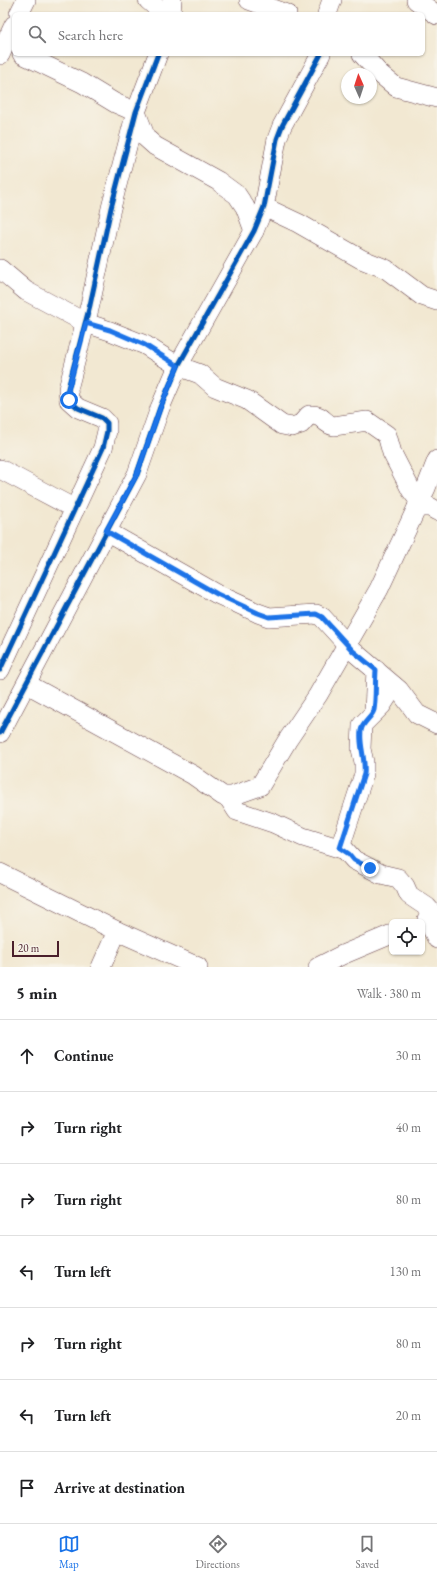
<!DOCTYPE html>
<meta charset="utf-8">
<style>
:root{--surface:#fff;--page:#f6f6f6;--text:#202124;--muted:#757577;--line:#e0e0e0;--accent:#1a73e8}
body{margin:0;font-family:"EB Garamond",serif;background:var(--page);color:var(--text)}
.controls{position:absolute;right:12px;bottom:12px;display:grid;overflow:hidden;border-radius:6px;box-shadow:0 1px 3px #0004}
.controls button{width:36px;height:36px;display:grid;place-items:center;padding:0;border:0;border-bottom:1px solid var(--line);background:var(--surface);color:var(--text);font:20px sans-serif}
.compass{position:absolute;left:341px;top:68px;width:36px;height:36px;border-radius:50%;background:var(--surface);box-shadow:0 1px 3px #0004;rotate:357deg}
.scale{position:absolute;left:12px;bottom:10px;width:47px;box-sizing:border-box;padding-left:4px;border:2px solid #4a1f2b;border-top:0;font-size:11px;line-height:14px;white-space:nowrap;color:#4a1f2b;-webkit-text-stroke:3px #f7f3e8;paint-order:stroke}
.stop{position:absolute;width:12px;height:12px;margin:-9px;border:3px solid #1a73e8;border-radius:50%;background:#fff}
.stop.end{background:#1a73e8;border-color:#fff;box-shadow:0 1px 4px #0008}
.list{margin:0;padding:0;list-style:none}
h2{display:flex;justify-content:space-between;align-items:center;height:52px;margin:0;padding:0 16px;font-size:17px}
h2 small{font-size:13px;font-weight:400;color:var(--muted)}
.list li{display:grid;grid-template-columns:26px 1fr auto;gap:12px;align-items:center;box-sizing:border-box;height:72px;padding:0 16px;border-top:1px solid var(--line)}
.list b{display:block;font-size:15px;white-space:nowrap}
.list em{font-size:13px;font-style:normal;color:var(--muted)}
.icon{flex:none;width:22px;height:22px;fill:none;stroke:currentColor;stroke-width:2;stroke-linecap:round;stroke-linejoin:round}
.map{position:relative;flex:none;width:437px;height:967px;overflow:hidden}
.search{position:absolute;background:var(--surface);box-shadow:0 1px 3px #0004;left:12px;right:12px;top:12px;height:44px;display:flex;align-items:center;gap:10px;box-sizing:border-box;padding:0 14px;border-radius:6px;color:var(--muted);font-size:15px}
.sheet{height:556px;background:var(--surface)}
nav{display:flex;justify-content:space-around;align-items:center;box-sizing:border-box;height:56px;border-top:1px solid var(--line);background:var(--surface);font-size:11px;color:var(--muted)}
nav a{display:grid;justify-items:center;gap:2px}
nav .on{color:var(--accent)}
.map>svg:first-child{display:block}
</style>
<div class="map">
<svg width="437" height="967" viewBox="0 0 437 967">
<rect width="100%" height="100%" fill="#f7f3e8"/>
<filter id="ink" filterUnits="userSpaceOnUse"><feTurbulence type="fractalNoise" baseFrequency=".025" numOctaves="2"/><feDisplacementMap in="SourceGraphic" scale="8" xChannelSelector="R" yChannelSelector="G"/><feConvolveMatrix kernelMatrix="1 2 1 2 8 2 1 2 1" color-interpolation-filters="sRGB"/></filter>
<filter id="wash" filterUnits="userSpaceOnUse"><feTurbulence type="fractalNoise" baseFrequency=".012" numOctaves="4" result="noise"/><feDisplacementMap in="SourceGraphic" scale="16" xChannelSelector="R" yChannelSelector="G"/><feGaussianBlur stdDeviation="0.9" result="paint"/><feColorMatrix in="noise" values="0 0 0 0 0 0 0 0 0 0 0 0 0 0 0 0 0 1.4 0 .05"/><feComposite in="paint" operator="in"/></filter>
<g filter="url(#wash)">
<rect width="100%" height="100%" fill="#f2e8d2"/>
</g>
<g filter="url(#ink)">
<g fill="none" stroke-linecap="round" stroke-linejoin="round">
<g stroke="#633d44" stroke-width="20">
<g id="minor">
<polyline points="148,0 164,14"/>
<polyline points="249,0 287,14"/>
<polyline points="416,0 437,15"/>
<polyline points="19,14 26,0"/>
<polyline points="171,14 172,0"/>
<polyline points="327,14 332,0"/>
<polyline points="22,54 82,83 115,103 136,112 146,138 155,146 218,181 237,195 245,207 254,231"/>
<polyline points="362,54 379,73 396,87 437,98"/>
<polyline points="0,55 14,25"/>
<polyline points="264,207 298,223 361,259 386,269 422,296 437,301"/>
<path d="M 0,269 L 26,291 L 86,323 L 110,331 L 145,345 L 178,366 L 200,374 L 215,387 L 247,400 L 282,425 L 292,427 L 301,424 L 309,415 C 324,414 323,424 334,426 L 367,421 L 387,435 L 392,453 L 411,490 L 420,502"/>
<polyline points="0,469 75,509"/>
<polyline points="417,507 430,507 437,511"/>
<polyline points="106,531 217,594 258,613 269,617 316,614 322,617 353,651 399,690 417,714 437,724"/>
<polyline points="0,670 103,448 107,431 107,423 102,418 78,408 69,400 68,389 90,305 111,208 136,112 158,54"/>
<polyline points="27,684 193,775 223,796 232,796 260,786 287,741 318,695 379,589 426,488 437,460"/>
<polyline points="374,712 376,670"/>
<polyline points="0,733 137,474 160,408 178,366 254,231 264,207 277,139 282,126 321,54"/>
<polyline points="228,797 237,811 273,823 303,837 345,850 354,860 381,874 398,878 405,886 409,895 427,907 436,917"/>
<polyline points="340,848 364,774 364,762 361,749 362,725 382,705 394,686"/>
<polyline points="0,873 117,931 198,967"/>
<polyline points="427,919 437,939"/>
<polyline points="101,967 117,931"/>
<polyline points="318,967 342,955 392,934"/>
</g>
</g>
<use href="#minor" stroke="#fff" stroke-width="19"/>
<g stroke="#f7f3e8" stroke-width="8">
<g id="cycleway">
<polyline points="0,670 103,448 107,431 107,423 102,418 78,408 69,400 68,389 90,305 111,208 136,112 158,54"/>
<polyline points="0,733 137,474 160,408 178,366 254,231 264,207 277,139 282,126 321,54"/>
</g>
</g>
<use href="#cycleway" stroke="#0057b8" stroke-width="5"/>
</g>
</g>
<g fill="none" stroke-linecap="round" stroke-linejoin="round" filter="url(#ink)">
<path stroke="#1a73e8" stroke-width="5" d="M 69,400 L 68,390 L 86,323 L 110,330 L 145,345 L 178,366 L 160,408 L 137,474 L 106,531 L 217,594 L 258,613 L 269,617 L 316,614 L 322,617 L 353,651 L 376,670 C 375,683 376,698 374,710 C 372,718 362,722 361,731 C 359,746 366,759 364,774 L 340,848 L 349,854 L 354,860 L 370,868"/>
</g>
</svg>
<div class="controls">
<button><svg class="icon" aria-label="locate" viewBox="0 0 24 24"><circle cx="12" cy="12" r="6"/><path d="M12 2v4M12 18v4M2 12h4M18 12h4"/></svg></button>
</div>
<svg class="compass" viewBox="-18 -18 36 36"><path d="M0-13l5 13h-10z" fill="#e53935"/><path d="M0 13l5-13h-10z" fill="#757577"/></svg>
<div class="scale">20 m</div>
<div class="stop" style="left:69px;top:400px"></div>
<div class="stop end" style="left:370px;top:868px"></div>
<div class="search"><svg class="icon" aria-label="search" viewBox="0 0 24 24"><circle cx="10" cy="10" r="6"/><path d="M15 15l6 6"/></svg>Search here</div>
</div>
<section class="sheet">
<h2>5 min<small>Walk · 380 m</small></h2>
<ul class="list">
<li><svg class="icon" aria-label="ahead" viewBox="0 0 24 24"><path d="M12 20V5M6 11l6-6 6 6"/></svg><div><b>Continue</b></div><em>30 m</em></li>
<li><svg class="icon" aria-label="right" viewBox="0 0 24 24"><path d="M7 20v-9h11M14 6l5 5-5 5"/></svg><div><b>Turn right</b></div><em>40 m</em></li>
<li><svg class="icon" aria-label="right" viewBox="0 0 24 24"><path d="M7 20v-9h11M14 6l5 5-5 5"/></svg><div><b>Turn right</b></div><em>80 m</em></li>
<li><svg class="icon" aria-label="left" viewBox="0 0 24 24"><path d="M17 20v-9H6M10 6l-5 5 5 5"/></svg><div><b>Turn left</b></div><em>130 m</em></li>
<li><svg class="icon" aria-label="right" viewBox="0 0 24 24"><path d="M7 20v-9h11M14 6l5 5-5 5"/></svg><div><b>Turn right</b></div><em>80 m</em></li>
<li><svg class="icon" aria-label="left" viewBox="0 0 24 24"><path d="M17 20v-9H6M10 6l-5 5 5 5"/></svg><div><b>Turn left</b></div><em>20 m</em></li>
<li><svg class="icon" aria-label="arrive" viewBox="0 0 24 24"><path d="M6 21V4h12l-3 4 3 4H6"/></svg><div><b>Arrive at destination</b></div></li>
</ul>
</section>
<nav>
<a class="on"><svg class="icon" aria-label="map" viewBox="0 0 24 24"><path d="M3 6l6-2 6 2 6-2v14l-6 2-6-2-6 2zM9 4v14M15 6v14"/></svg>Map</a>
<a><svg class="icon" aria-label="directions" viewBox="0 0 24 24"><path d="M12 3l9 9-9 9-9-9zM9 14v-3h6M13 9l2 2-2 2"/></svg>Directions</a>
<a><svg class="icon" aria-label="saved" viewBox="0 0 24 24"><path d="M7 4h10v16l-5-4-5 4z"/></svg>Saved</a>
</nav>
